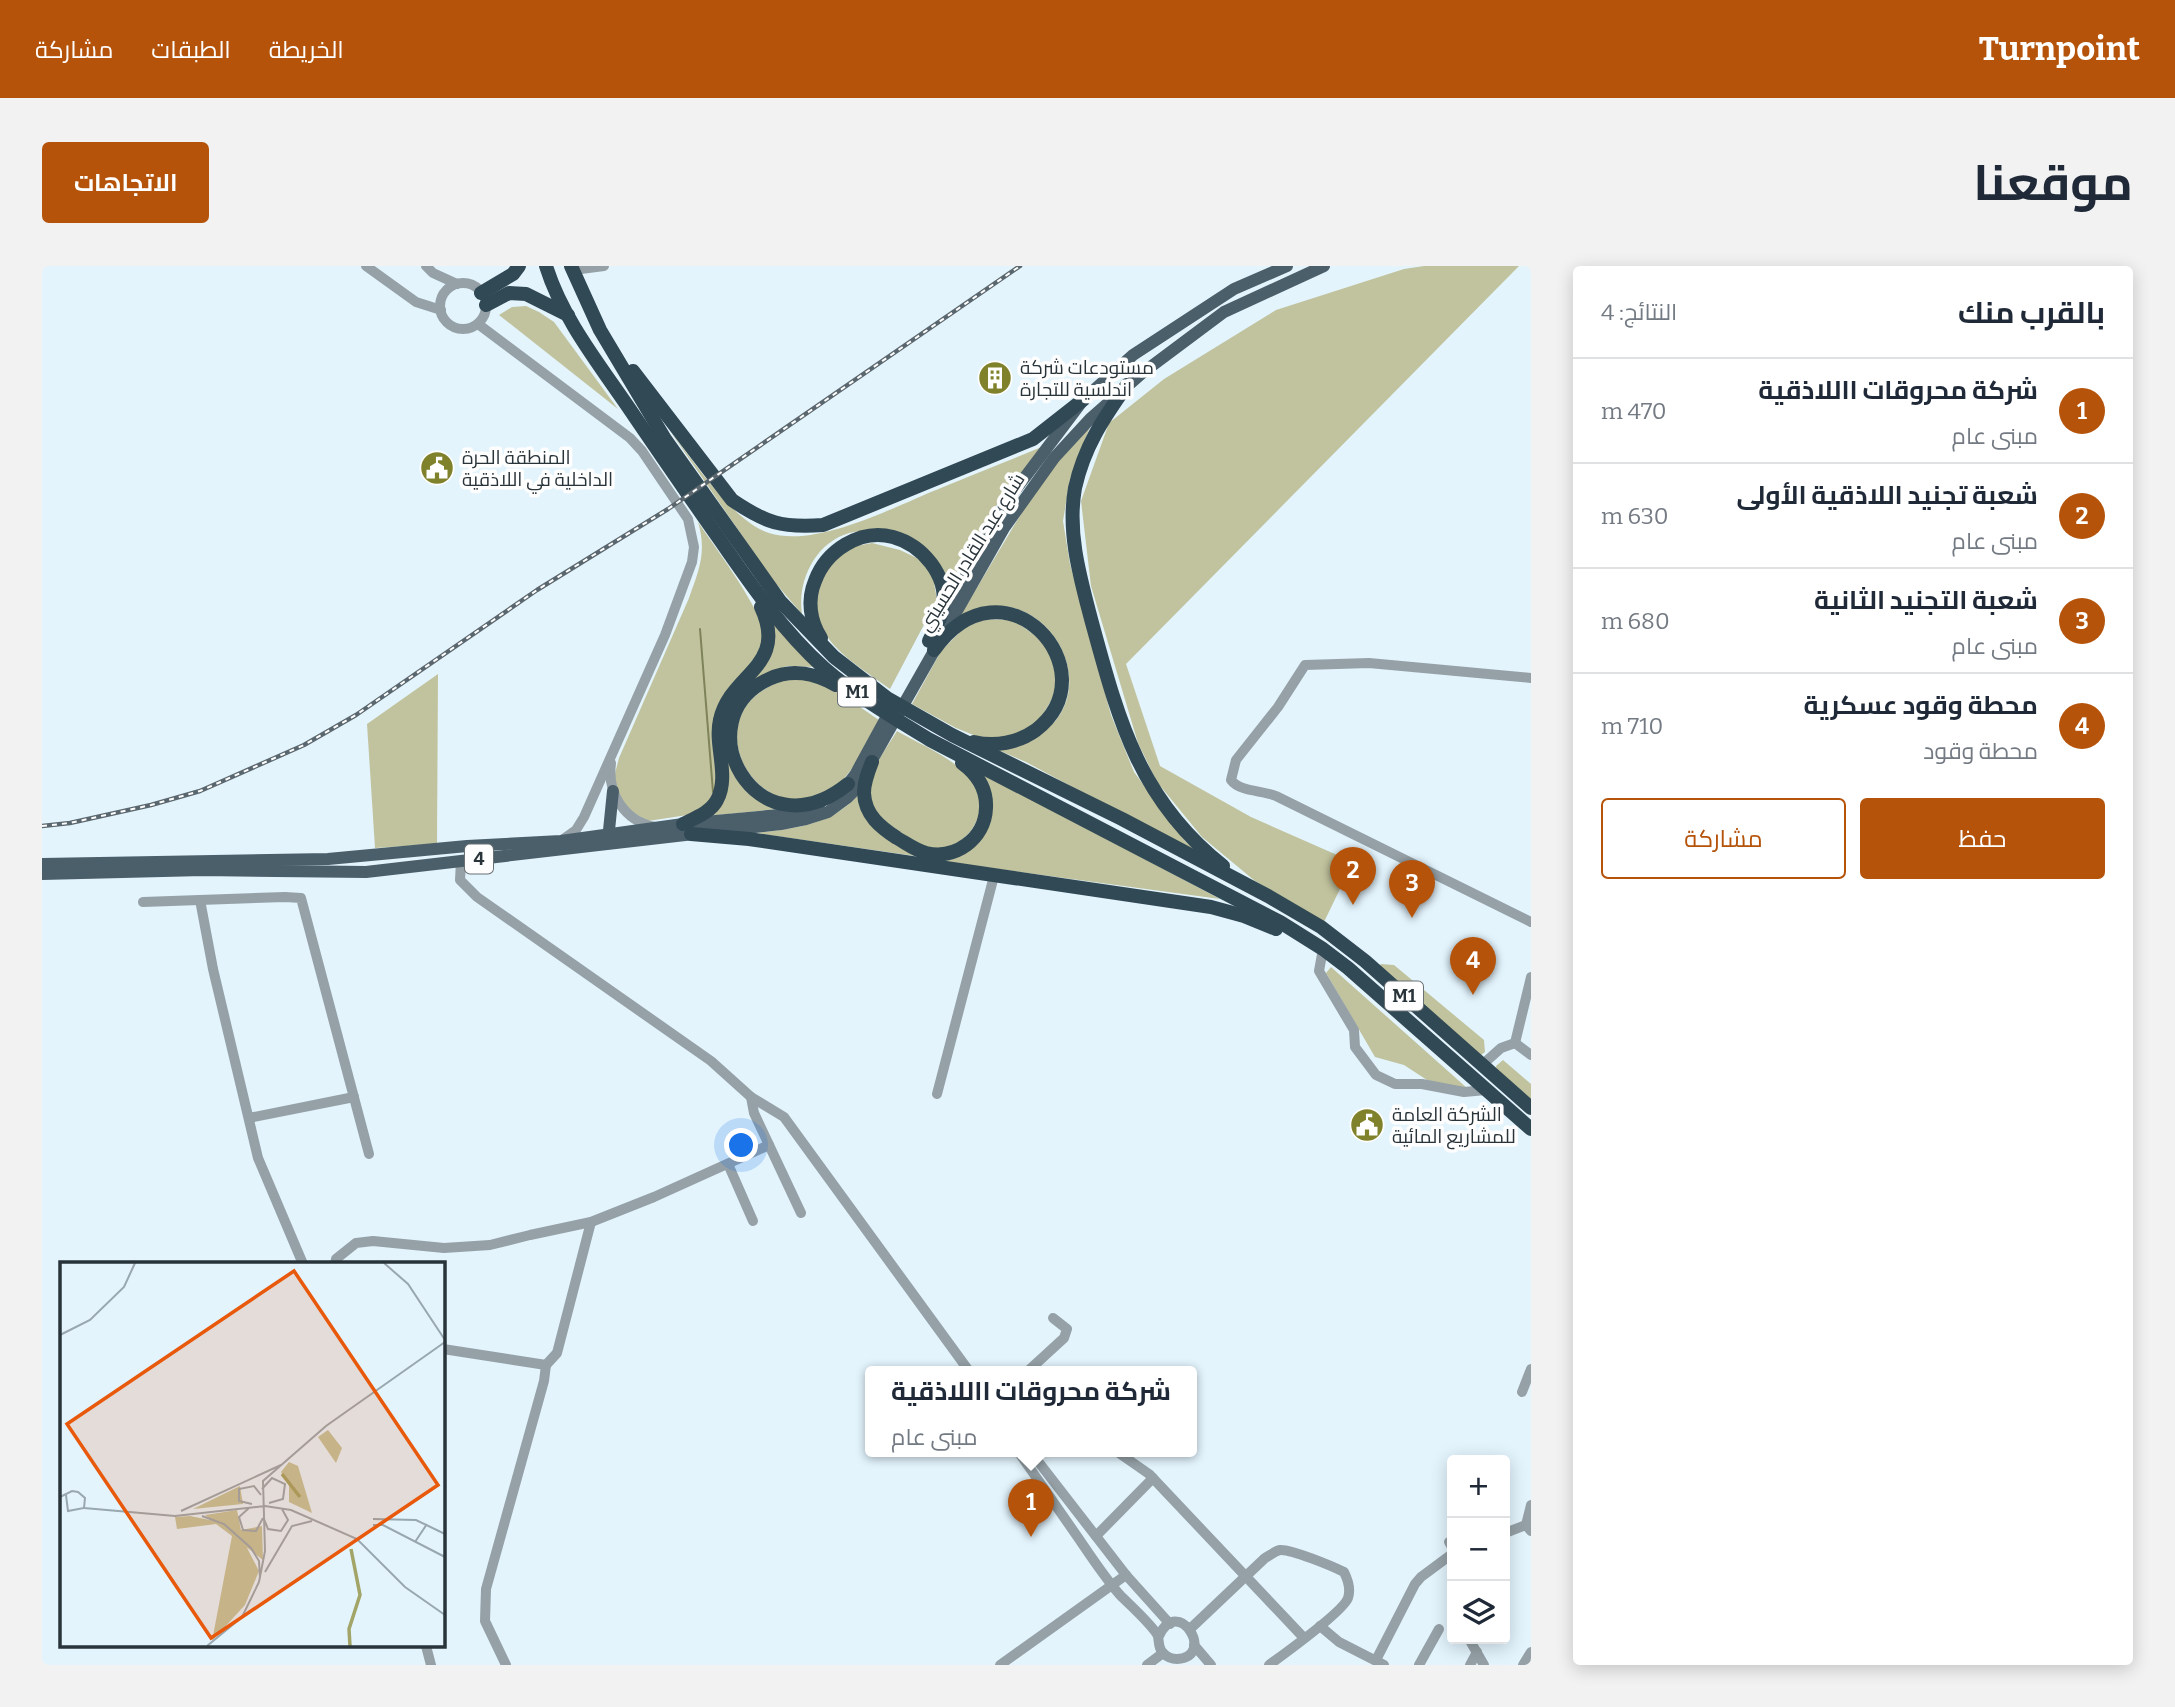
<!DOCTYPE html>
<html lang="ar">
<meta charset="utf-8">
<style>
:root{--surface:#fff;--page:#f2f2f3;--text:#1f2937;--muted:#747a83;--line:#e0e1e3;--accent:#b45309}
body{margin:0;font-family:Bitter,Cairo,serif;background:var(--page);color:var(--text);direction:rtl}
.controls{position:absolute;right:21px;bottom:21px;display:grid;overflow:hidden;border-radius:7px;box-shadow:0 4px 18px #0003}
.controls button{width:63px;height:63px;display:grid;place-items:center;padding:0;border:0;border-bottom:2px solid var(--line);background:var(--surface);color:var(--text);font:35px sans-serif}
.you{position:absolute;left:700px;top:880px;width:24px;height:24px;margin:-18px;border:5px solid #fff;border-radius:50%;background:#1a73e8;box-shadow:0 0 0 10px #1a73e833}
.badge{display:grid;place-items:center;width:46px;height:46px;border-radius:50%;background:var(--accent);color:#fff;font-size:23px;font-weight:700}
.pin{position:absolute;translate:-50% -58px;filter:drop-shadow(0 2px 4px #0008)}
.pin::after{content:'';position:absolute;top:37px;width:24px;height:21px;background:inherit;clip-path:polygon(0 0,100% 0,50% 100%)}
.popup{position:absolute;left:823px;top:1100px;width:332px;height:91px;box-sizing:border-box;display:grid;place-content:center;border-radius:7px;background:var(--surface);filter:drop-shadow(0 2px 5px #0005);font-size:23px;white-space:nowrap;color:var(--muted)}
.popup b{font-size:26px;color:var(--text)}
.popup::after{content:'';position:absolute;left:50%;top:100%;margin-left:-14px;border:14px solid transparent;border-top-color:var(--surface)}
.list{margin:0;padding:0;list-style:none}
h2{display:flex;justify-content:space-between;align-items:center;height:91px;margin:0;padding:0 28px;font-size:30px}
h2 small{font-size:23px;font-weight:400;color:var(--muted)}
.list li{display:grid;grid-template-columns:46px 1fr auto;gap:21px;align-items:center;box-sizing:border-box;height:105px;padding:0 28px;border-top:2px solid var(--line)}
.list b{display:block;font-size:26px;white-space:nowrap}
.list p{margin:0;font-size:23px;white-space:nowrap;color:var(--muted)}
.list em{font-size:23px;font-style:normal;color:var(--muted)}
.actions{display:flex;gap:14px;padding:21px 28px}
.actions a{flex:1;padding:16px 0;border:2px solid var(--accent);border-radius:7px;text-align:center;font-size:24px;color:var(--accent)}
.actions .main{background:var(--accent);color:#fff}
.icon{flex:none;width:38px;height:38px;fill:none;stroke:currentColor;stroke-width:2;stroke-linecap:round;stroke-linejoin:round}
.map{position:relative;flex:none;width:1489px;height:1399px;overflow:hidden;direction:ltr;border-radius:7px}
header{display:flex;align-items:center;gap:42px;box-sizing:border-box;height:98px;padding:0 35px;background:var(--accent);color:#fff}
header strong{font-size:33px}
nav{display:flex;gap:38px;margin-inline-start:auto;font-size:24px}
.intro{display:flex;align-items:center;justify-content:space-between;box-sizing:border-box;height:168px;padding:0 42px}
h1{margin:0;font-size:49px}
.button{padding:18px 32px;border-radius:7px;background:var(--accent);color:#fff;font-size:24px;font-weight:700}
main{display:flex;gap:42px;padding:0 42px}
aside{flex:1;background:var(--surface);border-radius:7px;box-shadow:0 4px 18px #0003}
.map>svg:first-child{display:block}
</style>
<header>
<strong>Turnpoint</strong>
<nav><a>الخريطة</a><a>الطبقات</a><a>مشاركة</a></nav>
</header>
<div class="intro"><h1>موقعنا</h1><a class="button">الاتجاهات</a></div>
<main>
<aside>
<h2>بالقرب منك<small>النتائج: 4</small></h2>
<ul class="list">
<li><span class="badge">1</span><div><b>شركة محروقات االلاذقية</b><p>مبنى عام</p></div><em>470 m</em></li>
<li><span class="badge">2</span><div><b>شعبة تجنيد اللاذقية الأولى</b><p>مبنى عام</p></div><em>630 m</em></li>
<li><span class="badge">3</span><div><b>شعبة التجنيد الثانية</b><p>مبنى عام</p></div><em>680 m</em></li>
<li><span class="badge">4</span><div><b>محطة وقود عسكرية</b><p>محطة وقود</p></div><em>710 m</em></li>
</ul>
<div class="actions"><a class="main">حفظ</a><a>مشاركة</a></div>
</aside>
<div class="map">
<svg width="1489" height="1399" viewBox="0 0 1489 1399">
<rect width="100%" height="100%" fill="#e3f4fd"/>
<g fill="#c1c39e">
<polygon points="1382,0 1477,0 1084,398 1118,500 1209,551 1311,596 1282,656 1213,615 1160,571 1115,516 1096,477 1049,320 1039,235 1067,157 1122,113 1234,44 1362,3"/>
<polygon points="484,40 497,46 512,56 576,143 457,49 470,41"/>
<path d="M 1048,161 L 1028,213 L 1021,255 L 1028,298 L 1069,449 L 1092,506 L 1143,575 L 1164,593 L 984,496 L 956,484 C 969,479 986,476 997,469 C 1061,429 1014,329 944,341 C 935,342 926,346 918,350 L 988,233 L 1016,194 Z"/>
<path d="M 628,165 C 652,195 690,255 727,267 C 774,282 850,242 894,224 C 930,209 966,195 1002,180 L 956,237 L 907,319 C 904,312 903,304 898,299 C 888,288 859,266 844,265 C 834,264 817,264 807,267 C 773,277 755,315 760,348 L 730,313 Z"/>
<path d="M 656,256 C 671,279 727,352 723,376 C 722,381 718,387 716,391 L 669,536 L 652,548 L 606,555 L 588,545 L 577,528 L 572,511 L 577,492 L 647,332 C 657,304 665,286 656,256 Z"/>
<path d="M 830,277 L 858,284 L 877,293 L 891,311 L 895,334 L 848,423 C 812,396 761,371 778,318 C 781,305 795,292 803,282 Z"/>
<polygon points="941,353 971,354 1004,377 1015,408 1013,428 997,455 981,466 957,473 934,470 914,462 870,438 899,385 921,363"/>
<polygon points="730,356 772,401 745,400 726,407 709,417 693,436 685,487 736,543 666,550 678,540 681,453 731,379 733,365"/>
<polygon points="396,408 395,578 333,582 325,458"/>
<path d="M 750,412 C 786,415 807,434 837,454 C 824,475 813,506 793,521 C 719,577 638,441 750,412 Z"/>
<path d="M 855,465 C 879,479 913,492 930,515 C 938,525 939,540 936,551 C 929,572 908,587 885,581 C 874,578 862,569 853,562 C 844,556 834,549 830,539 C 827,531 828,516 831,507 C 836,493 847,478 855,465 Z"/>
<polygon points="939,506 1178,633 897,595 915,590 948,546 950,530 946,517"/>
<path d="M 816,529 L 873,590 L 713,567 C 751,563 790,559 816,529 Z"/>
<polygon points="1339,698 1352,699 1442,774 1443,786 1439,789 1337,701"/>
<polygon points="1289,701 1425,822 1420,824 1385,814 1362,799 1333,791 1284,707"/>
<polygon points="1461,794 1489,818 1489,833 1455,805 1454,800"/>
</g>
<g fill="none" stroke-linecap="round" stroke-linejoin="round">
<polyline stroke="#7e835a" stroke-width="2" points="658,363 671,526"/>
<g stroke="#95a1a7" stroke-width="10">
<polyline points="324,0 374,36 399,44"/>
<polyline points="384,0 391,7 415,18"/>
<polyline points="531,4 562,0"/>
<circle cx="421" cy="40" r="23"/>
<polyline points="436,58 588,172 600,185 646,253 652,281 650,296 623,369 542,551 534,564 520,574"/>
<path d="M 1489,412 L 1327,397 L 1263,399 L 1236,441 L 1194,494 L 1189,514 C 1198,526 1220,524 1234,530 L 1489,656"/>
<path d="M 569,497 C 565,527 582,555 613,561"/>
<polyline points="419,595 418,614 435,631 669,795 709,831 742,851 927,1105"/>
<polyline points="158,634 171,703 216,892 261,998"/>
<polyline points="101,636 243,631 259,632 327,888"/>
<polyline points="1281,683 1277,705 1312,764 1313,781 1334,809 1353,818 1380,818 1422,826 1444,824"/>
<polyline points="1473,777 1489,711"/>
<polyline points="1473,777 1489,789"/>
<polyline points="1440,799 1459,782 1473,777"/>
<polyline points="895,828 952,610"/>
<polyline points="709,831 712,847 759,947"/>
<polyline points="207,852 312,831"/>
<polyline points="686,898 711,955"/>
<polyline points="293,998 294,993 314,977 331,975 402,982 448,979 488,969 549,956 612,931 727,879"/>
<polyline points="401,1083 504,1099 515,1087 549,956"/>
<polyline points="986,1105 1022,1072 1025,1063 1011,1052"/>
<polyline points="1480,1126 1489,1103"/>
<path d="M 976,1185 C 996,1214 1017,1244 1037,1273 C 1050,1292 1063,1312 1078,1329 C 1090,1341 1105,1354 1115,1368 C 1118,1373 1115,1381 1121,1387 C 1125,1391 1130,1393 1135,1393 C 1175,1391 1136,1328 1117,1370"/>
<polyline points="988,1185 1084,1309 1128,1358"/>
<polyline points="1074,1185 1107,1208 1262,1372"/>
<polyline points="1484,1259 1489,1239"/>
<polyline points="1463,1267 1484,1259 1489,1265"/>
<polyline points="1054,1270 1111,1212"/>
<polyline points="1407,1276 1410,1281"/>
<polyline points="1278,1360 1297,1376 1342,1399"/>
<path d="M 1148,1363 L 1223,1292 C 1227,1290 1233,1285 1238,1284 C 1249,1283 1290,1300 1302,1306 C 1306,1314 1309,1323 1306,1332 C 1301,1346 1242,1388 1227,1399"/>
<polyline points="1427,1373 1442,1399"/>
<polyline points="1152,1379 1169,1399"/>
<polyline points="384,1380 389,1399"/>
<polyline points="1334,1394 1373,1318 1379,1311 1410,1288"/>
<polyline points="464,1399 443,1355 444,1323 502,1115 504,1099"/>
<polyline points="958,1399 1084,1309"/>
<polyline points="1105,1399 1121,1387"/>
<polyline points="1377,1399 1397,1363"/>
<polyline points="1428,1399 1435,1386"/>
<polyline points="1481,1399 1489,1386"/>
</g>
<g stroke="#4b5f6a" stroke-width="12">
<polyline points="900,352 968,231 1042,133 1091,89 1192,23 1245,0"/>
<polyline points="803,522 813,509 850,441"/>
<polyline points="566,574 571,525"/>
<polyline points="0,598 286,593 425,580 519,575 641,558 737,549 762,544 777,539"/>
<polyline points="0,608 161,604 324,606 739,558 764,553 786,546 805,532 813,524 962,262 1012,192 1048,153 1099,108 1182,46 1282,0"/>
</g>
<g stroke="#314955" stroke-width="14">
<path d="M 504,0 C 521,55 561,103 593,151 C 621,192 649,233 678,274 C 709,319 741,365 782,402 C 814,430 852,452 888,474 L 1238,656 L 1281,683 L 1306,702 L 1489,863"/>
<polyline points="529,0 558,64 623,173 738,335 792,391 845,432 910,469 1080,553 1226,630 1279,661 1323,695 1489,842"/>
<polyline points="439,27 471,8 477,0"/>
<polyline points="444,39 467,27 484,28 526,49"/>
<path d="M 591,105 L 690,234 C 724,257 739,262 781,259 L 991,173 L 1042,133"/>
<path d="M 1085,119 C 1061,153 1042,181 1033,222 C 1025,266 1038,311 1049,353 C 1076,452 1096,533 1181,600"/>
<path d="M 779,372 C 768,355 765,334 773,315 C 784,285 818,262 851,271 C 880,279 906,309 901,340 C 900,352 892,364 887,375"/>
<path d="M 892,384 C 962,285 1070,405 994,464 C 976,477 953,481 932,476"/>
<path d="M 794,419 C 772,407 750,402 727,413 C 640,453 714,592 806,518"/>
<path d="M 830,496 C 826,506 822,516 822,527 C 823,549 838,561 855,572 C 864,577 873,584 884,587 C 913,594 943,573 944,542 C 945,523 935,508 920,497"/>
<path d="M 641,558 C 653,552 669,546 675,534 C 688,510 672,479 678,454 C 688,407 747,401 719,341"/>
<polyline points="649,568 707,573 1169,641 1202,650 1234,663"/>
</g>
<g stroke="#5b676e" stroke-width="4.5">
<polyline id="rail" points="0,560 28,557 109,539 158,525 262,479 314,449 495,324 626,243 978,0"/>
</g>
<use href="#rail" stroke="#fefefe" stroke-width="2" stroke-dasharray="5" stroke-linecap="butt"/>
</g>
<defs>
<g id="building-disc" transform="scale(1.75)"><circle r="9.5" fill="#80822b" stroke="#fefefe"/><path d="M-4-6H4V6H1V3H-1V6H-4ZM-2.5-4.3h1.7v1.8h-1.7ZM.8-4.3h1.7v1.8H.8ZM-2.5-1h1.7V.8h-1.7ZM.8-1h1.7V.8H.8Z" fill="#fff"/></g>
<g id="civic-disc" transform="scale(1.75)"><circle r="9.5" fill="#80822b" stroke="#fefefe"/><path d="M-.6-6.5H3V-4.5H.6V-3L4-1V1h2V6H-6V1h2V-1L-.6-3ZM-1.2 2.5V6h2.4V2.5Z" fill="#fff"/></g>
</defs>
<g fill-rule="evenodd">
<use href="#building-disc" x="953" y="112"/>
<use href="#civic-disc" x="395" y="202"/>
<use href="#civic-disc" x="1325" y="859"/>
</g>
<g text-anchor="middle" stroke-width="7" stroke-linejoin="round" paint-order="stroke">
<g fill="#fefefe" stroke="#697175" stroke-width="2">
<rect x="796" y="411.5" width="38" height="29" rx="5"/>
<rect x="423" y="578.5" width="28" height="29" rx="5"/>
<rect x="1343" y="715.5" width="38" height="29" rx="5"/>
</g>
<g font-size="18" font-weight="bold" fill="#29343a">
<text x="815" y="432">M1</text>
<text x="437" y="599">4</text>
<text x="1362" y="736">M1</text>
</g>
<g font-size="19" fill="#29343a" stroke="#fefefe" text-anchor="start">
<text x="978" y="108">مستودعات شركة<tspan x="978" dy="22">اندلسية للتجارة</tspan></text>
<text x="420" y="198">المنطقة الحرة<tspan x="420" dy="22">الداخلية في اللاذقية</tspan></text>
<text x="1350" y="855">الشركة العامة<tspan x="1350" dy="22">للمشاريع المائية</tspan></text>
</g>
<g font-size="19" fill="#29343a" stroke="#fefefe">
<text transform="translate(929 286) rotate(-58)" y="7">شارع عبد القادر الحسيني</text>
</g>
</g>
<g transform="translate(18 996)">
<rect width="385" height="385" fill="#e3f4fd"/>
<path d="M 268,168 L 282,186 L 276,201 L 258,175 ZM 229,200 L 238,204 L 252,251 L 229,240 L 229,223 L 221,210 ZM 180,224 L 183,242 L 133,247 ZM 177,248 L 181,268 L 202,264 L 203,298 L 145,253 ZM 130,254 L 155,259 L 185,282 L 199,309 L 185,343 L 152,379 L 172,274 L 156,262 L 117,267 L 115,255 Z" fill="#c1c39e"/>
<path fill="none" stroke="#a2a567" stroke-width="3.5" d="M 222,212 L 240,235M 290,384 L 289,367 L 300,333 L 291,287"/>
<path fill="none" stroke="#99a7af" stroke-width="2" d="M 324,1 L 348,22 L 385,78M 0,73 L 30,58 L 64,25 L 75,1M 202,227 L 212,216 L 225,222 L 223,237 L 209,241M 0,235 L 12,229 L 18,230 L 25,236 L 24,246 L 8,249 L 6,233M 192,242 L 179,239 L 179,227 L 194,224 L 201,233M 24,246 L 115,254 L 205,244 L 231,248 L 297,277 L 345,325 L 385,353M 189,246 L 179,255 L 183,268 L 196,269 L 203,256M 121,249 L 221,203M 142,254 L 164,262 L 191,286 L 199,299 L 200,316M 204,257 L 208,267 L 221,269 L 228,258 L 222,247M 313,257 L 356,258 L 385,272M 313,263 L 323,263 L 385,295M 355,280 L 367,262M 205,310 L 232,264 L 252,259M 147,384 L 182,355 L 199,320 L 205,289 L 203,219 L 266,164 L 385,80"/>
<path fill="#e8590c" fill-opacity="0.15" stroke="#e8590c" stroke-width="3.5" d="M 234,9 L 378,223 L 151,376 L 7,162 Z"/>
<rect width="385" height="385" fill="none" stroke="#29343a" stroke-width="3.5"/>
</g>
</svg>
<div class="controls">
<button>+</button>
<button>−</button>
<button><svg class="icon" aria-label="layers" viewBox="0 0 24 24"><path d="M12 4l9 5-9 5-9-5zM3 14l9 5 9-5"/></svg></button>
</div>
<div class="you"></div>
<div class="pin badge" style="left:989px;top:1271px">1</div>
<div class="popup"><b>شركة محروقات االلاذقية</b>مبنى عام</div>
<div class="pin badge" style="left:1311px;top:639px">2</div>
<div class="pin badge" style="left:1370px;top:652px">3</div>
<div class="pin badge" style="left:1431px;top:729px">4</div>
</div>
</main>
